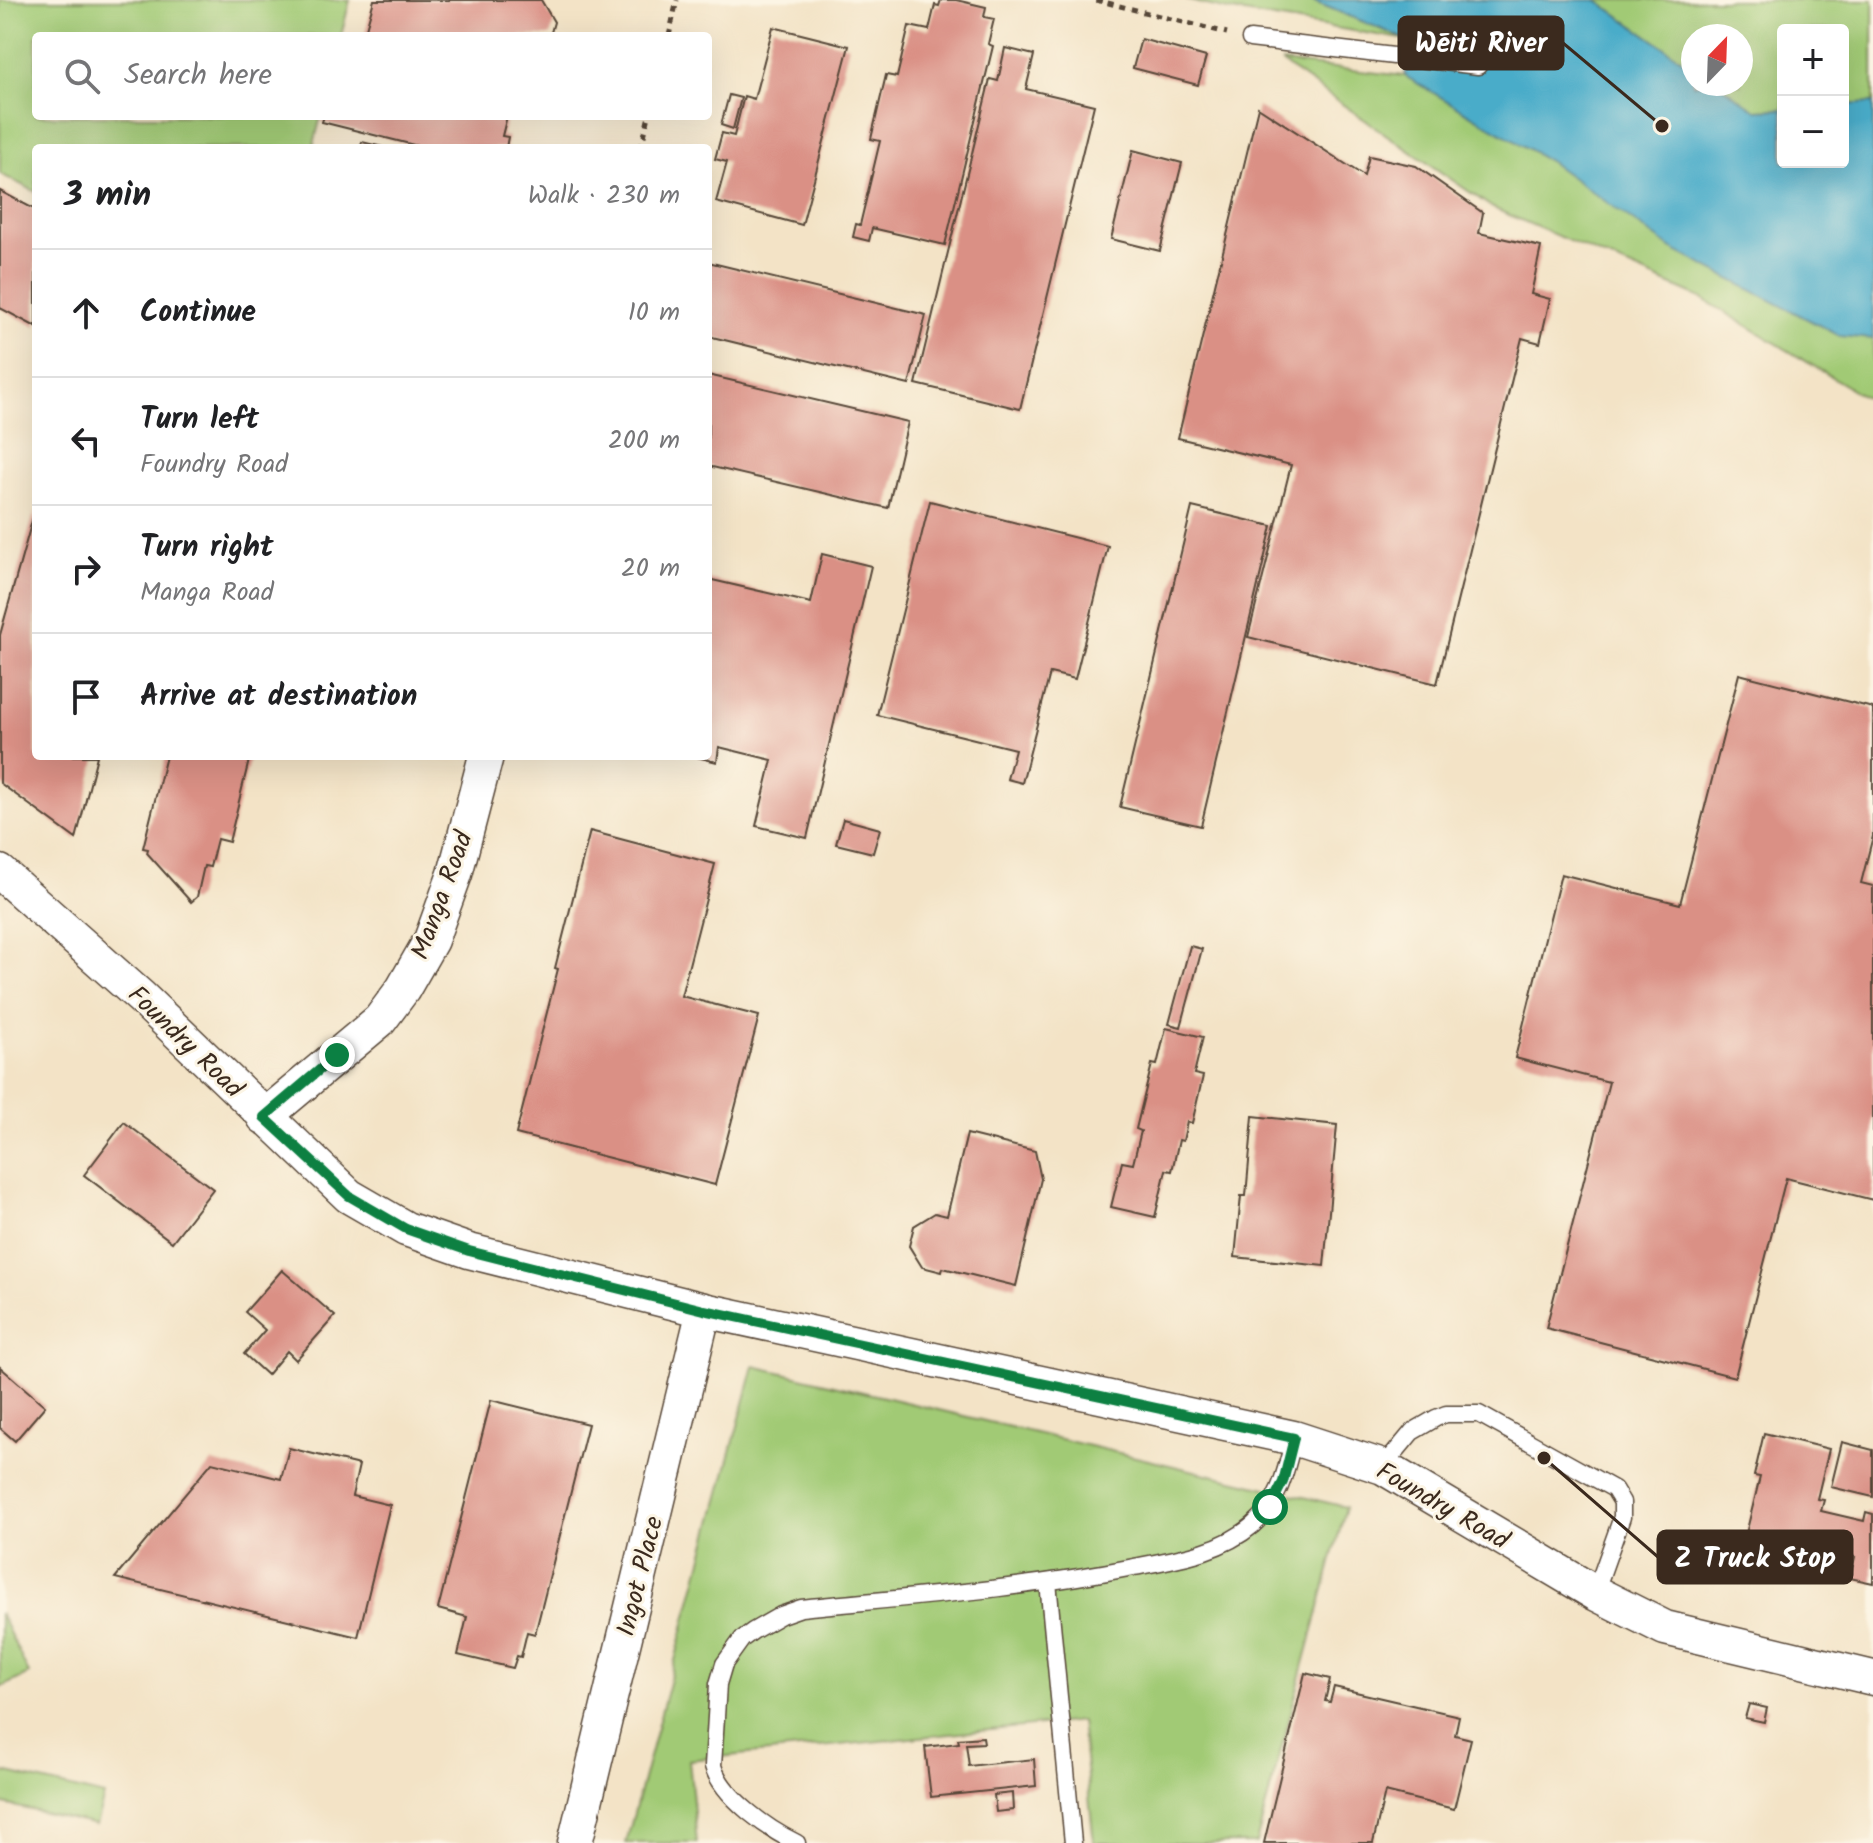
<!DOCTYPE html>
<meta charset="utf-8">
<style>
:root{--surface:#fff;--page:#f2f2f2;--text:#202124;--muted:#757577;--line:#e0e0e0}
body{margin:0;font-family:Kalam,sans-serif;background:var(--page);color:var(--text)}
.controls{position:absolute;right:24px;top:24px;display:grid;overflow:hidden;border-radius:8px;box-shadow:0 8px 32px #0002}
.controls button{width:72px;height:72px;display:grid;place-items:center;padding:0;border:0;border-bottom:2px solid var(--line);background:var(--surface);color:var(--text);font:40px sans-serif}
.compass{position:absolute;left:1681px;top:24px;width:72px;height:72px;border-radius:50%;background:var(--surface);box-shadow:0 8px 32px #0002;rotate:23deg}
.stop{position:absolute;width:24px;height:24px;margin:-18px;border:6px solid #0b8043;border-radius:50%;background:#fff}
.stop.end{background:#0b8043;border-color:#fff;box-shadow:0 2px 8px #0008}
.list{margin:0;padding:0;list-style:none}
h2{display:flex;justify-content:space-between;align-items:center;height:104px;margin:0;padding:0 32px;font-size:34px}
h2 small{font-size:26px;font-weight:400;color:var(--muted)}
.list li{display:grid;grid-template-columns:52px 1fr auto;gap:24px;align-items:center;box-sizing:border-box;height:128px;padding:0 32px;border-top:2px solid var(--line)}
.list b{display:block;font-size:30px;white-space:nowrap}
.list p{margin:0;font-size:26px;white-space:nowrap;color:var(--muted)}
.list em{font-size:26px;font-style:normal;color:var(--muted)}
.icon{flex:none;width:44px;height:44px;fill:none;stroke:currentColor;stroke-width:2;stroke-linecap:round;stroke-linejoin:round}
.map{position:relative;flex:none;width:1873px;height:1843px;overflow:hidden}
.search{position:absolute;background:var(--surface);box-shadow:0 8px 32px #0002;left:32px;top:32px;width:680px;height:88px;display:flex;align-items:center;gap:20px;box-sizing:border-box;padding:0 28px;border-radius:8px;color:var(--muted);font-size:30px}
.panel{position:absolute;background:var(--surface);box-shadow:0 8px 32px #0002;left:32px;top:144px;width:680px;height:616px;border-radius:8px}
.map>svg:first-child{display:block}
</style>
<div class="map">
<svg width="1873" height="1843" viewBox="0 0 1873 1843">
<rect width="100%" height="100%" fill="#fcf5e5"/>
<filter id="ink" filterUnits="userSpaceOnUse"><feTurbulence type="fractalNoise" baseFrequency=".0125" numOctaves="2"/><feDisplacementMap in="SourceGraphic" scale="16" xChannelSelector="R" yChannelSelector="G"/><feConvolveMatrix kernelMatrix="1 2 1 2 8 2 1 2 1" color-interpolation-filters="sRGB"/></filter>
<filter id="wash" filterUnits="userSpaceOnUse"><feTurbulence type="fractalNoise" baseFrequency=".006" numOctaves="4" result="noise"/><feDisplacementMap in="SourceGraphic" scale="32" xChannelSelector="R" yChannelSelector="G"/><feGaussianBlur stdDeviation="1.8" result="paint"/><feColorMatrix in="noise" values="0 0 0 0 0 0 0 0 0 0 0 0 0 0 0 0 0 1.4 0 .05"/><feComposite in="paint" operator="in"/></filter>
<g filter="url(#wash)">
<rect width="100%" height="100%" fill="#f3e3c6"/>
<g fill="#a1ca75" stroke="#6e7a4a" stroke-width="2">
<polygon points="0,0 350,0 341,36 36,36 36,116 321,116 313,148 36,148 36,192 0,174"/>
<polygon points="1186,0 1310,0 1408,40 1232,11"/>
<polygon points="1596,0 1873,0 1873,103 1843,105 1843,30 1783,30 1783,109 1755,110 1718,84 1741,84 1741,36 1693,36 1693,67"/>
<polygon points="1281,62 1405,76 1549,161 1873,187 1873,399 1865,397 1703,299 1493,208"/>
<polygon points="754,1366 1346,1507 1256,1843 1094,1843 1081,1721 689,1760 697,1843 626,1843"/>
<polygon points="0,1613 29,1674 0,1688"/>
<polygon points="0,1771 104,1796 96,1825 0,1803"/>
</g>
<polygon fill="#49acc9" stroke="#426b74" stroke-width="2" points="1310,0 1596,0 1693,67 1693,84 1718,84 1756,110 1783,109 1783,162 1843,162 1843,105 1873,103 1873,339 1840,336 1672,249 1549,161 1405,76 1408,40"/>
<g id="blocks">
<g fill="#da9085">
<polygon points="374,0 541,0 554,22 550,36 364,36"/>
<polygon points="941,0 956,0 986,7 984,17 994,19 988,44 993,46 945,245 872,228 869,241 853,237 856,224 860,225 880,141 871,139 886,75 897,77 909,26 929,30 935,5 939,6"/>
<polygon points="773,27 849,46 802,225 716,202 727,162 715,159 722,133 734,136 744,96 754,99"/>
<polygon points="1141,39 1206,57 1198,85 1133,68"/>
<polygon points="1005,48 1034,55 1026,89 1094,105 1020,409 916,384 990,79 998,81"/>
<polygon points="729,95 741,98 733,129 721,125"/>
<polygon points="1258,107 1364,176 1369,156 1416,166 1483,213 1479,233 1541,247 1531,294 1550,299 1540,343 1522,338 1437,684 1248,637 1291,465 1178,438"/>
<polygon points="324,116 507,116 502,136 508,137 506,148 426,148 322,122"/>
<polygon points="362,142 383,147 383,148 360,148"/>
<polygon points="1133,150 1182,163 1160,251 1111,239"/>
<polygon points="0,191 36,210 36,327 0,308"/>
<polygon points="708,262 926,315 909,385 708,336"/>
<polygon points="708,375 908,422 888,508 708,466"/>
<polygon points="930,501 1108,546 1075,679 1050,673 1022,783 1007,779 1015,749 877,715"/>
<polygon points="1192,507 1272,526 1201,826 1120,807"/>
<polygon points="35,510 36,756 97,756 76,839 0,783 0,635"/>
<polygon points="822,554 871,566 807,838 756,826 772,760 719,747 717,762 697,757 708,756 708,579 811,603"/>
<polygon points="1739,674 1873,708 1873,836 1861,883 1873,886 1873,1200 1786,1178 1735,1377 1546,1328 1609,1082 1515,1058 1561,874 1680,904"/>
<polygon points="166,756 250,756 229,842 217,839 210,867 204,866 197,897 191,902 147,853 148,849 143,848"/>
<polygon points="843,819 880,829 873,853 836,844"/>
<polygon points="590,831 715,864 681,996 759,1016 715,1185 516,1134 558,969 555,968"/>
<polygon points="1190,946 1202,949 1181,1027 1169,1024"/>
<polygon points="1166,1028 1203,1037 1194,1074 1203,1076 1192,1123 1187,1122 1183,1141 1179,1140 1172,1171 1166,1170 1155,1217 1111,1207 1122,1162 1133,1164 1141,1131 1136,1129 1152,1064 1157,1065"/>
<polygon points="1253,1116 1337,1125 1324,1266 1235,1257 1241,1196 1246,1196"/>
<polygon points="124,1122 213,1189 172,1242 84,1175"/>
<polygon points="967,1134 1035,1151 1041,1179 1016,1286 943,1268 942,1272 922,1267 909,1246 914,1226 935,1213 947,1216"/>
<polygon points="282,1270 335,1316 296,1360 287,1351 267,1375 244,1354 265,1330 245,1312"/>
<polygon points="0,1367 45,1406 15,1441 0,1428"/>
<polygon points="491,1400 588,1424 535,1634 527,1632 521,1657 517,1656 513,1668 458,1655 467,1617 438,1609"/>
<polygon points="1764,1433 1829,1449 1817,1499 1824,1500 1821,1511 1864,1521 1866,1512 1873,1514 1873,1583 1850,1578 1855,1557 1812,1547 1810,1557 1744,1542 1760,1477 1754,1476"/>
<polygon points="1842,1442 1873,1450 1873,1497 1831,1487"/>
<polygon points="289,1448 359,1465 352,1496 390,1505 358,1637 115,1578 212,1462 281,1479"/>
<polygon points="1305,1673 1330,1679 1325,1701 1330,1702 1334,1687 1459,1716 1455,1735 1471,1739 1454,1809 1385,1792 1373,1843 1264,1843"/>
<polygon points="1749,1704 1767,1708 1764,1722 1745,1718"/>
<polygon points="983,1737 984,1743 966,1744 969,1766 1034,1759 1036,1786 931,1797 925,1747 959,1743 958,1739"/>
<polygon points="1012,1793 1013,1810 996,1812 994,1795"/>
</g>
</g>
</g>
<g filter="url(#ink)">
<use href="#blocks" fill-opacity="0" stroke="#574637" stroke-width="2"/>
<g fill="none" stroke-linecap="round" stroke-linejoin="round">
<g stroke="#574637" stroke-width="19">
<g id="service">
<polyline points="1250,39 1478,66"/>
<polyline points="1383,1467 1412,1432 1436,1418 1446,1414 1479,1414 1614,1489 1622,1502 1622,1517 1595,1593"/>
<polyline points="1048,1582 1073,1843"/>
<path d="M 797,1843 C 769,1830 722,1797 713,1766 L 718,1684 L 724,1664 L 742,1639 L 753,1631 L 781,1615 L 801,1608 C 912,1597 1024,1589 1134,1567 C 1175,1559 1220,1553 1253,1525 C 1280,1502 1286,1470 1294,1438"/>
</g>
</g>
<g stroke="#574637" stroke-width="37">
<g id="minor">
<polyline points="0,872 141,997 349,1196 406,1229 469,1251 704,1310 1294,1438 1383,1467 1595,1593 1665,1628 1873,1678"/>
<polyline points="264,1117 380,1020 403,989 431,940 455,874 486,756"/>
<polyline points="575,1843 704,1310"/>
</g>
</g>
<g stroke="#574637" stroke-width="5" stroke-dasharray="6 6" stroke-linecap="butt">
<polyline points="1096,0 1227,33"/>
<polyline points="669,36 677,0"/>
<polyline points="641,148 649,116"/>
</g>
<use href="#service" stroke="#fff" stroke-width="16"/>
<use href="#minor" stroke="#fff" stroke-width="34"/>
</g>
</g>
<g fill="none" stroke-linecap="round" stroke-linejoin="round" filter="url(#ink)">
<polyline stroke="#0b8043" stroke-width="10" points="337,1055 264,1117 349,1196 406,1229 469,1251 704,1310 1294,1438 1283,1482 1270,1507"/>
</g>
<g text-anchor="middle" stroke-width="6" stroke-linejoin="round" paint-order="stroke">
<g font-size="26" fill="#3b2a1e" stroke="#fcf5e5">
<text transform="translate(441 895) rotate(-70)" y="9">Manga Road</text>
<text transform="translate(186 1041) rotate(44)" y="9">Foundry Road</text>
<text transform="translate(1443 1505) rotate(30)" y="9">Foundry Road</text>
<text transform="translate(639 1576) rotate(-76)" y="9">Ingot Place</text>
</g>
</g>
<path fill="none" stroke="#3b2a1e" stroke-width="3" d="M1662 126L1563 43M1544 1458L1658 1557"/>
<g fill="#3b2a1e" stroke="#fcf5e5" stroke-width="3">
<circle cx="1662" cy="126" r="8"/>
<circle cx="1544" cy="1458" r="8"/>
</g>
<g fill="#3b2a1e" stroke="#3b2a1e" stroke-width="3">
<rect x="1399" y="17" width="164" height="52" rx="8"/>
<rect x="1658" y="1531" width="194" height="52" rx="8"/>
</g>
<g font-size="28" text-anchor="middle" font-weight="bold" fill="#fff">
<text x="1481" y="52">Wēiti River</text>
<text x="1755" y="1567">Z Truck Stop</text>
</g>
</svg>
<div class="controls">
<button>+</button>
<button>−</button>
</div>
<svg class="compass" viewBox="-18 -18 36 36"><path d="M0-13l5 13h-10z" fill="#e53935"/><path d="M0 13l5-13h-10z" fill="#757577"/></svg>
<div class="stop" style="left:1270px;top:1507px"></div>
<div class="stop end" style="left:337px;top:1055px"></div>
<div class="search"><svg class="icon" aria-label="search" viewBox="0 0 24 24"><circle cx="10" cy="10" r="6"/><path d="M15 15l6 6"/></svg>Search here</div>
<section class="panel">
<h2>3 min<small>Walk · 230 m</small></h2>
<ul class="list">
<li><svg class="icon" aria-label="ahead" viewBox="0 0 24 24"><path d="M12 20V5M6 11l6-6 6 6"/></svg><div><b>Continue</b></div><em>10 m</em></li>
<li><svg class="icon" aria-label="left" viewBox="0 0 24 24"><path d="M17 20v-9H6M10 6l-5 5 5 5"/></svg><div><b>Turn left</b><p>Foundry Road</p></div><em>200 m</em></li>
<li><svg class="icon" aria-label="right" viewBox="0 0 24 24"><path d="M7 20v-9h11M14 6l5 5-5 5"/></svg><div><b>Turn right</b><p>Manga Road</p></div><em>20 m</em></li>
<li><svg class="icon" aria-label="arrive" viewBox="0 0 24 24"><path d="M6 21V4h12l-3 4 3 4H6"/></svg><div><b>Arrive at destination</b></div></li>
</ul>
</section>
</div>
